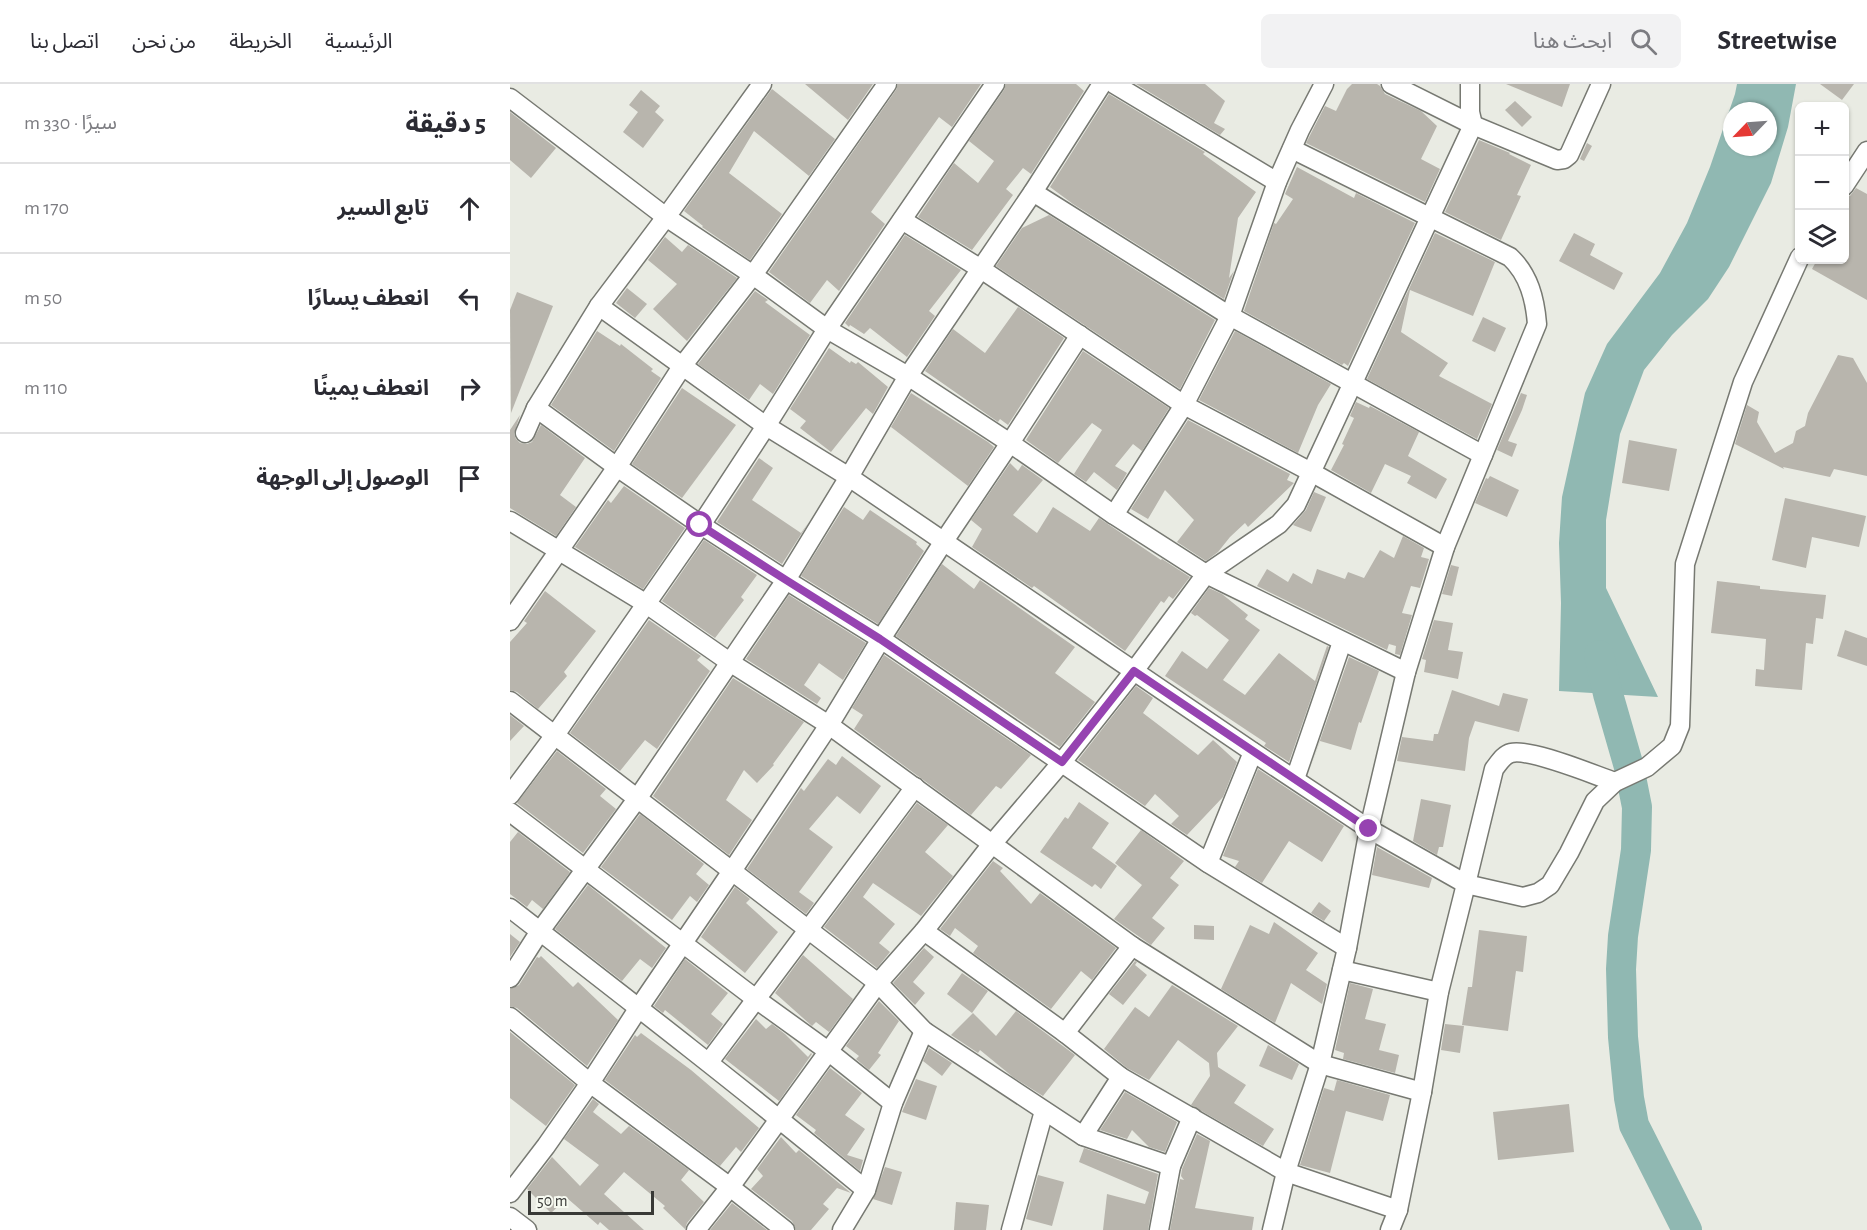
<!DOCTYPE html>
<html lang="ar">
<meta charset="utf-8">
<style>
:root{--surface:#fff;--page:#f2f2f3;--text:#2b2b33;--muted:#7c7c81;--line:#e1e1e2}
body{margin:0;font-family:"Alegreya Sans","Noto Sans Arabic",sans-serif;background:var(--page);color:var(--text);direction:rtl}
.controls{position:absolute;right:18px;top:18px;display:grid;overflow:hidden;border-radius:9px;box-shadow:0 2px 4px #0004}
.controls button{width:54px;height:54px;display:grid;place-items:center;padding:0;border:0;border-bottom:2px solid var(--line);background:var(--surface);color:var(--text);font:30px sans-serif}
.compass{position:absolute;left:1213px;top:18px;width:54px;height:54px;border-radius:50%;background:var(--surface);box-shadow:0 2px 4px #0004;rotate:245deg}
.scale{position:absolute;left:18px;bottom:15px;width:126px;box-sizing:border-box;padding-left:6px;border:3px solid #383936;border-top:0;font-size:16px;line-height:21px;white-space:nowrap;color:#383936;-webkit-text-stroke:4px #f6f9f0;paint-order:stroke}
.stop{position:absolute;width:18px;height:18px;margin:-14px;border:4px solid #9643b1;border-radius:50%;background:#fff}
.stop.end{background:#9643b1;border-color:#fff;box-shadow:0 2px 6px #0008}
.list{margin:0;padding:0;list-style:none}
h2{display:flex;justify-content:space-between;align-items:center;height:78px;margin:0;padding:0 24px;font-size:26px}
h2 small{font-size:20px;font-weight:400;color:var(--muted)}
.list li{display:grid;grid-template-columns:39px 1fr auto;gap:18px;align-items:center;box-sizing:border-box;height:90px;padding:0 24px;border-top:2px solid var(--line)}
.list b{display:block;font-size:22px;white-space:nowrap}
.list em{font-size:20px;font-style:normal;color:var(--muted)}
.icon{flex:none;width:33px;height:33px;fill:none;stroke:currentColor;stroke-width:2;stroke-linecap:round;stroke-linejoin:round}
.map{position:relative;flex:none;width:1357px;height:1146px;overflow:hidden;direction:ltr}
header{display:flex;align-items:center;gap:36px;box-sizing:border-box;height:84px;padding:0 30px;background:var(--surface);border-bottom:2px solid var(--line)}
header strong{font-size:28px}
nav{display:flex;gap:33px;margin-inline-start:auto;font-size:21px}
.search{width:420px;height:54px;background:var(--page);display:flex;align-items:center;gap:15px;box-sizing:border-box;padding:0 21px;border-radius:9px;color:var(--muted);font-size:22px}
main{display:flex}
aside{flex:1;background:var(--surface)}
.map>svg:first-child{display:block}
</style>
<header>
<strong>Streetwise</strong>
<div class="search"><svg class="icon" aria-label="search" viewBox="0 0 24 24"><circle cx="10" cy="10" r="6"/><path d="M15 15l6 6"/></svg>ابحث هنا</div>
<nav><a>الرئيسية</a><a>الخريطة</a><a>من نحن</a><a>اتصل بنا</a></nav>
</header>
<main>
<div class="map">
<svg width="1357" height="1146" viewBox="0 0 1357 1146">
<rect width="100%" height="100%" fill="#e9ebe3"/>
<path fill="#90b8b2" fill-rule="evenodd" d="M 1227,0 L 1286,0 L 1278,43 L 1261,99 L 1219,183 L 1198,215 L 1162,251 L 1134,286 L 1110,350 L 1096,436 L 1096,504 L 1148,613 L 1049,607 L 1051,519 L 1049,459 L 1052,413 L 1075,309 L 1097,260 L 1150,189 L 1177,139 L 1200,83 L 1225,10 ZM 1222,27 L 1258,27 L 1258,63 L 1222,63 Z"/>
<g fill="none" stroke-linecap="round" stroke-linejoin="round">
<polyline stroke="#90b8b2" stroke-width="30" points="1089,571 1098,610 1119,683 1127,723 1126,766 1113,852 1111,885 1113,953 1119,1014 1124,1041 1177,1146"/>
</g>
<g fill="#b8b5ad">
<polygon points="295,0 363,0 338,36"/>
<polygon points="388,0 471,0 442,43 429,33 361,128 375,140 329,207 317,196 300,219 259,188 386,6"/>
<polygon points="496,0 566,0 574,7 521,90 513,84 496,105 503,111 462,166 408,133 444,79 468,99 484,77 459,57 494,6"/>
<polygon points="626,0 695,0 715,17 704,39 715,45 710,51"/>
<polygon points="842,0 867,0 870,2 875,10 911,27 927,42 911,75 930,85 915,118 796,59 815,22 826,27 837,5"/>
<polygon points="996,0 1060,0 1052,23"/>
<polygon points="1310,0 1344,0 1332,16"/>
<polygon points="262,5 325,55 299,92 244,47 219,89 272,130 240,176 192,143 193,142 174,127"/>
<polygon points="131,6 150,22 145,28 154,36 133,64 113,48 128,28 119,21"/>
<polygon points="599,10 695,68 693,70 746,108 728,134 719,194 724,187 714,215 563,120 540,103"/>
<polygon points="1005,17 1022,33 1012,43 995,26"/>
<polygon points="0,28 46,64 21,94 0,76"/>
<polygon points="969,56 1000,69 999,70 1021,81 1007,111 1011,112 991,156 935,128"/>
<polygon points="1077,59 1082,62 1074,77 1070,75"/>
<polygon points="787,83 844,114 846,109 905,139 838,282 834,279 832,281 734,227 764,139 766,140 783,115 775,110"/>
<polygon points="1346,104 1357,110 1357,216 1302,185 1307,176 1335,176 1335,113 1340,112"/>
<polygon points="539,131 705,236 670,305 486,182 512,144"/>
<polygon points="925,149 985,178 963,232 900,206 891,248 938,279 929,292 982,320 967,355 857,295"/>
<polygon points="1064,149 1085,160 1080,171 1113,189 1104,206 1049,177"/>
<polygon points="395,151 451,186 419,227 425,232 397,273 360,244 354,250 340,241 339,243 335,239"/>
<polygon points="155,153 172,168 178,161 227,194 177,257 143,225 167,200 138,176"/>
<polygon points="117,204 137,220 125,234 106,219"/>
<polygon points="245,207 258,216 255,218 300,251 263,310 250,300 239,316 188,280"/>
<polygon points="7,208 43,222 1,329 0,226"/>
<polygon points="508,223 554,254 498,341 490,335 488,338 415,287 443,245 475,269"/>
<polygon points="973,233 996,244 985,268 962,257"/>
<polygon points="87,247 110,262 111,260 143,285 141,287 151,294 104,367 41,321"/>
<polygon points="725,247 821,300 808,321 788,369 689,316"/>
<polygon points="319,264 340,279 341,277 346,280 348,278 378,303 363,330 356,324 321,368 290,344 296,337 280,325"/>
<polygon points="573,267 659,324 632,367 623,360 605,382 617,389 607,406 584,388 576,398 564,390 592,346 582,339 548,379 516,356"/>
<polygon points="1328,271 1343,274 1357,299 1357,392 1324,385 1320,393 1273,383 1274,385 1225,360 1237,321 1249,328 1247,338 1265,369 1283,359 1286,347 1295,342 1298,329"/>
<polygon points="172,304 226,341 172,414 122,380"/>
<polygon points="401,309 478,358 484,363 458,402 381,343"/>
<polygon points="1011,309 1017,311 1012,326 998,357 1007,360 1002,373 987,366"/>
<polygon points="846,318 859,324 860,322 909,348 898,372 937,395 926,415 897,399 901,392 875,380 861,409 821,386 834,361 832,360 844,334 840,332"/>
<polygon points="10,331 4,350 6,355 10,359 17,360 22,358 31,341 75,374 50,411 66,423 46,452 0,424 0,346"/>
<polygon points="678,336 780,390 777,396 784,399 738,443 735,439 720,453 708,468 696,477 667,458 684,436 655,406 638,435 621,425"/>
<polygon points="1119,356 1167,365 1159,407 1112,399"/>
<polygon points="249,374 263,384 242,416 291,449 299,438 272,480 207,438"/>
<polygon points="500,379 508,387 512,381 533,396 503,431 527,449 543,423 580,447 589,434 651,476 652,475 680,493 663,515 659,512 654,519 651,517 615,567 524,502 522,504 462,463 472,445 461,436"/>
<polygon points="980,392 1009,406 997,433 965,419 976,394 978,395"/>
<polygon points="114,402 175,444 133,505 65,463 98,416 101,419"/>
<polygon points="804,408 816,413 801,448 783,441 796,426"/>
<polygon points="1275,414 1356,432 1349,463 1302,453 1296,484 1262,476"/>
<polygon points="334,423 353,436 360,426 407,458 406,460 414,467 368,540 291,492"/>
<polygon points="893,452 914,464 911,473 919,475 910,504 901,502 892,529 902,531 890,571 885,570 886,562 879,560 877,566 747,502 757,485 778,498 783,489 802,500 807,485 835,495 838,488 854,494 870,466 884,474"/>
<polygon points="194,456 247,491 231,513 234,516 205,554 152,517"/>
<polygon points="432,480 464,505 470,496 565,563 545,589 585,618 550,663 386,552"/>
<polygon points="941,481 949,483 942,512 932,510"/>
<polygon points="1207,497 1250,502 1250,505 1316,511 1313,535 1306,534 1303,560 1296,559 1292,606 1245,602 1246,585 1254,586 1256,555 1201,549"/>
<polygon points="699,504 712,510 738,531 735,535 750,546 713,596 735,611 769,569 805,597 817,562 819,563 779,678 754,662 756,659 655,592 672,567 697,585 719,556 687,531 685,532 681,529"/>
<polygon points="35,507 86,547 54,588 57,592 28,625 7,608 0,606 0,558 17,539 14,537"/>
<polygon points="279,511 356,559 323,612 333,596 309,579 294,601 311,614 307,620 236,575"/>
<polygon points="139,536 191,572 187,576 200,587 147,665 135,656 110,687 60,649"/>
<polygon points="924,536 943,539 938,566 953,568 948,595 914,588 916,576 912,575"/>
<polygon points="1335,546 1357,554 1357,582 1327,572"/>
<polygon points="374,571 521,671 491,705 486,702 461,731 344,645 353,631 342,624"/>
<polygon points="839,573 869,587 851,639 849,638 841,666 810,657 800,685"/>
<polygon points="223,594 294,638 263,680 264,681 247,699 234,686 216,716 242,736 219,771 143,712"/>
<polygon points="626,602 643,614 633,629 688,671 703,656 727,678 713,713 677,751 661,740 669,732 645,710 635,722 568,676"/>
<polygon points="942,606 989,622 993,609 1018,615 1009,648 965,637 959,654 955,687 887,677 892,653 923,657 924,650 928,650"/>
<polygon points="0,631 14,642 0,657"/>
<polygon points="47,667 96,705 90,712 106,725 73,769 7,719"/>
<polygon points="332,672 371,702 350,730 327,712 299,745 323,763 289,808 304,819 296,830 237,785 291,704 294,707 318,675 326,681"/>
<polygon points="748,685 834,742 812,778 779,757 752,799 725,783 729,777 713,772"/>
<polygon points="911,715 941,721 933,763 929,763 927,771 903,757"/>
<polygon points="569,718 599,739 582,764 607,782 591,805 585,800 582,803 530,768 555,733 558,735"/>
<polygon points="407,719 438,741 415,768 443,792 411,832 363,799 353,813 385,840 369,859 380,868 367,884 314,843"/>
<polygon points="130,730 194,780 186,790 199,801 187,818 180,812 162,836 91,783"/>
<polygon points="631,746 674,777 660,794 669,801 642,834 655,844 641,861 604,835 632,801 605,779"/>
<polygon points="8,748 60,788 33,825 22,816 17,823 0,810 0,758"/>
<polygon points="867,763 922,794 919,804 862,791"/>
<polygon points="483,777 493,784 490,787 521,820 530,809 606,864 582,896 571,887 541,925 463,869 468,862 445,844 440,852 430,845"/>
<polygon points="78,801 156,864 142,884 130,875 112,897 45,845"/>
<polygon points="225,803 240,815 236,819 268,848 235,889 191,853"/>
<polygon points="809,818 821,827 814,837 801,829"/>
<polygon points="764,838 808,869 796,886 817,900 812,920 781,899 765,939 711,905 740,841 759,850"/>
<polygon points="684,841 704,842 704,856 684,855"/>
<polygon points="969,846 1017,852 1013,888 1006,887 998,947 952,941 958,903 962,903"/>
<polygon points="0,850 10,858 0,873"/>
<polygon points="414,864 424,873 403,898 415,909 405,921 383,899"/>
<polygon points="293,871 343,915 319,948 306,938 302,942 265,909"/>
<polygon points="31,872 63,903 68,898 108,936 77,982 7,924 0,922 0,905 9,901 27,873 29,874"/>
<polygon points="175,875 218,909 201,930 213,940 198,961 155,926 153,929 144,922"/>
<polygon points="625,877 627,878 625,881 637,891 613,921 599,910"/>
<polygon points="452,889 478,907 462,929 437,910"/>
<polygon points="840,899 863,905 855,935 876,940 869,966 889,971 885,989 833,975 834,969 825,966"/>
<polygon points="662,901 728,942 707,969 708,983 736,1001 724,1019 764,1045 753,1062 681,1021 700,992 699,979 668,956 639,996 617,984 594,965 625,923 639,933"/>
<polygon points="369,917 389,937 368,969 371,971 359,986 346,975 349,972 336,962"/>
<polygon points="506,927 565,971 533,1012 503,993 470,966 468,969 441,951 463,929 486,952"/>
<polygon points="246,935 256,945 262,940 275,950 298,973 301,969 302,970 269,1017 215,975"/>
<polygon points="935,940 954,942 950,969 931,966"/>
<polygon points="0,948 65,1001 36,1042 0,1014"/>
<polygon points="131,949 181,986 249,1044 231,1068 226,1063 210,1082 95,996 125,951 127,953"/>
<polygon points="758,961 789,980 782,996 749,982"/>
<polygon points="419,964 442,979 432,992 413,977"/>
<polygon points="320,984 352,1009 335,1031 355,1045 337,1071 353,1076 350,1087 304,1049 306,1046 286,1031"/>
<polygon points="406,995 427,1002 416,1036 392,1028"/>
<polygon points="827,996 880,1011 873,1037 836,1027 820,1089 790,1081 814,1004 824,1007"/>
<polygon points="615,1008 667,1038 655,1068 639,1063 622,1046 617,1055 590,1046"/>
<polygon points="83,1015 89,1020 83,1028 111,1050 119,1042 179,1086 171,1096 194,1118 177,1139 175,1145 153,1124 155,1122 114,1088 94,1110 134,1146 99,1146 90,1138 88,1141 57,1114 41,1129 17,1105 42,1073 70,1102 89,1081 54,1055"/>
<polygon points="1059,1020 1064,1068 988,1076 983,1028"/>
<polygon points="687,1050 700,1057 685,1124 744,1133 742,1146 660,1146 670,1095 674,1096 671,1092 672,1085"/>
<polygon points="271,1053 286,1069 289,1066 341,1109 327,1104 313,1120 319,1125 301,1146 286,1146 282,1137 241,1105 253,1092 247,1085"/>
<polygon points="574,1064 648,1090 638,1146 593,1146 597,1110 635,1120 639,1108 569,1078"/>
<polygon points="375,1083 392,1088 382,1121 363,1115"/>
<polygon points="528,1091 554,1098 542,1142 516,1135"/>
<polygon points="446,1118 479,1121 476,1146 444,1146"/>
<polygon points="222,1119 257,1146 200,1146"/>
</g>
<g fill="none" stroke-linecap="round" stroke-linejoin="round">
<g stroke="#777972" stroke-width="21">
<g id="minor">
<polyline points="604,0 767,98"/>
<polyline points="881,0 963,41 1047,76 1054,75 1059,71 1091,0"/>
<polyline points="0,14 156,133 243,191 317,245 398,292 500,359 604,431 696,490 896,588"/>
<polyline points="1334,102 1357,67"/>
<polyline points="523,108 720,232 973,371"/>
<polyline points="392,136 471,185 674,321 801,388 935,463"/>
<path d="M 89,222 L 256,342 L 339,393 L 743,668 L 859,745 L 956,800 L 984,685 C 989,679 993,671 1001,669 C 1020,664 1084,691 1105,698"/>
<polyline points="26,324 107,383 191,441 276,496 371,555 698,779 837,864"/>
<polyline points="15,349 26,324 89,222 156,133 252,0"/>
<polyline points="604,431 674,321 720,232 767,98 790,46 814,0"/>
<polyline points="0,437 135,519 221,579 319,641 622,862 810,980 912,1008"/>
<polyline points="0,537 107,383 173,281 243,191 377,0"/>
<polyline points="0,617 368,899 414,947 573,1052 661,1082"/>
<polyline points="785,695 832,558"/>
<polyline points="0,711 45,651 191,441 256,342 317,245 485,0"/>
<polyline points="0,728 246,915 318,967 383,1019"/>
<polyline points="698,779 743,668"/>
<path d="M 0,824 C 120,917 240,1010 356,1106"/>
<polyline points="414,847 555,949 611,993 776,1088 888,1126"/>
<polyline points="832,886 929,908"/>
<polyline points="0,894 30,847 127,715 276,496 339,393 398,292 523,108 592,0"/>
<polyline points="0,933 80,999 220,1103 275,1146"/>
<polyline points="555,949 622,862"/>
<polyline points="199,978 405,703"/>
<polyline points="573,1052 611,993"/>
<polyline points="0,1109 36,1062 80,999 128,925 222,787 319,641 371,555 434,457 500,359 570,251"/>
<polyline points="0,1133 17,1146"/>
<polyline points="186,1146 220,1103 368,899 414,847 482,760 552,678 624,587 696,490 769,440 786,421 963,41 960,28 960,0"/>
<polyline points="332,1146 356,1106 383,1019 414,947"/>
<polyline points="501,1146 534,1027"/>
<polyline points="649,1146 661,1082 682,1033"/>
<path d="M 762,1146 L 776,1088 L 810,980 L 837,864 L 859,745 L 896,588 L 935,463 L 1027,240 C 1025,215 1019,191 1000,173 L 782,65"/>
<polyline points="880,1146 888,1126 912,1008 929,908 956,800 1013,813 1028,809 1040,801 1059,769 1085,717 1105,698 1137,683 1162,662 1170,642 1175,480 1233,298 1290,173"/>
</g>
</g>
<use href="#minor" stroke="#fff" stroke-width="18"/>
</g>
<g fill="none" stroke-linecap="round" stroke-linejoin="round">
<polyline stroke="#9643b1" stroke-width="8" points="190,441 276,496 370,555 552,678 624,587 859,745"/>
</g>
</svg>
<div class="controls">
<button>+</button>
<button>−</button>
<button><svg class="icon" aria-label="layers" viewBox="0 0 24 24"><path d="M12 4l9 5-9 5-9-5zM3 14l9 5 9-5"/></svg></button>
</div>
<svg class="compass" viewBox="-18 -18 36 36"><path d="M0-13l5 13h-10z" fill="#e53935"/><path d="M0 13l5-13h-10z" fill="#7c7c81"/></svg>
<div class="scale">50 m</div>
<div class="stop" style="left:190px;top:441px"></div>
<div class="stop end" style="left:859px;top:745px"></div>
</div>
<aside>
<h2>5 دقيقة<small>سيرًا · 330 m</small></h2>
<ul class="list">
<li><svg class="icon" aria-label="ahead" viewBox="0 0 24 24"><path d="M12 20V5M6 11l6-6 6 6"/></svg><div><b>تابع السير</b></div><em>170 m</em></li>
<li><svg class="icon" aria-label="left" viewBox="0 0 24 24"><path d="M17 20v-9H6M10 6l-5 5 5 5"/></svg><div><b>انعطف يسارًا</b></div><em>50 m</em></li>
<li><svg class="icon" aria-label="right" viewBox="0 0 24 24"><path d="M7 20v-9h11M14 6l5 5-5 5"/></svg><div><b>انعطف يمينًا</b></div><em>110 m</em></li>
<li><svg class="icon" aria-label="arrive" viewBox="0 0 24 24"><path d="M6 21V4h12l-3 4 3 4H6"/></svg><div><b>الوصول إلى الوجهة</b></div></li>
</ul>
</aside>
</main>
